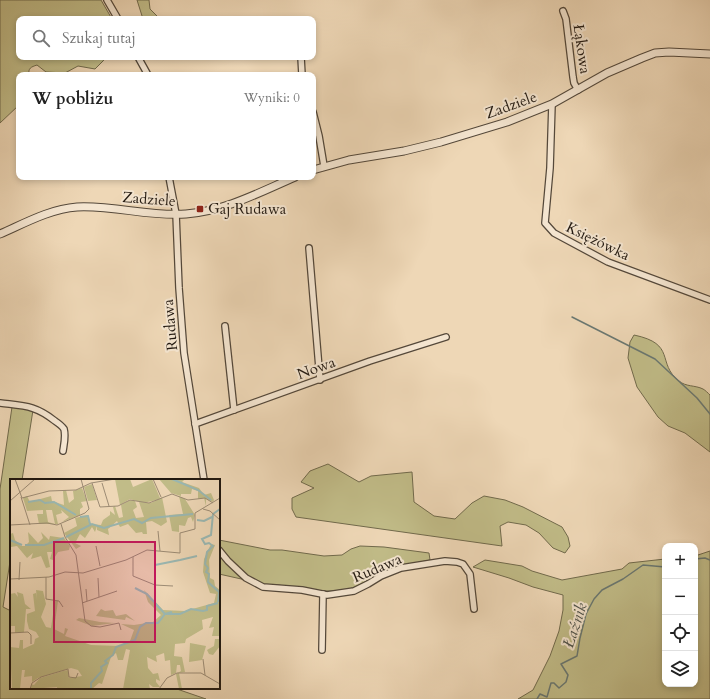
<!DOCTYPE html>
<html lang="pl">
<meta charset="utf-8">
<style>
:root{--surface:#fff;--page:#f2f2f2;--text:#222;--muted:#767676;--line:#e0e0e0}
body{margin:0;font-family:Cardo,serif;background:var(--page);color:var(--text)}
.controls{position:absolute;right:12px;bottom:12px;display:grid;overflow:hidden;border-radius:8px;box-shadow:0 2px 6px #0003}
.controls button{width:36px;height:36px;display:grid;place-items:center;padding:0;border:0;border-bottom:1px solid var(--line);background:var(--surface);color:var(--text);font:20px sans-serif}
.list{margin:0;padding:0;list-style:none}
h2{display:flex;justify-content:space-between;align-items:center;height:52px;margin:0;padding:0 16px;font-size:17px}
h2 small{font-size:13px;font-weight:400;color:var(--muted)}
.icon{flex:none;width:22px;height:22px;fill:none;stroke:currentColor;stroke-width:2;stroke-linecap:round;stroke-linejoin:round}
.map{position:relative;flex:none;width:710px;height:699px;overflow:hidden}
.search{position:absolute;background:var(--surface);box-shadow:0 2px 6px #0003;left:16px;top:16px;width:300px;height:44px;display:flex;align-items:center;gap:10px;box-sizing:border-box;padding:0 14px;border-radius:8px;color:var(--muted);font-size:15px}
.panel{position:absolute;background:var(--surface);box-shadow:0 2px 6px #0003;left:16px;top:72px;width:300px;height:108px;border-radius:8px}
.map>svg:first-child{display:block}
</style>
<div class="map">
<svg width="710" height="699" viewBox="0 0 710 699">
<rect width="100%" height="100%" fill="#eed7b6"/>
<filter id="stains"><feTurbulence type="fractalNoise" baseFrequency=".005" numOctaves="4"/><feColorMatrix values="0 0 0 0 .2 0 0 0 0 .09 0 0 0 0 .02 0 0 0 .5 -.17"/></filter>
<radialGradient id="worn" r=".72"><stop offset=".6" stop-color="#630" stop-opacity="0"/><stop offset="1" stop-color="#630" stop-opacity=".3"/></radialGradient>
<g fill="#c1bc88" stroke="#716a4c">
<path d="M 0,0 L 101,0 L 112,19 L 19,19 L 19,57 L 106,57 L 103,61 L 95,69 L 78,66 L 65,73 L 46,72 L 37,65 C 31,67 28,68 29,75 L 19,75 L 19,105 L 0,123 Z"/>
<polygon points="137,0 149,0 150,9 160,19 143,19"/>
<path d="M 634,335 C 677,344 656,363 679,381 C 686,387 695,385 703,389 C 705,390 708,393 710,395 L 710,452 L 685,433 L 668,426 L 658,417 L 637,387 L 628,358 L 630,342 Z"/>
<polygon points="12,407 33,410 22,480 11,480 11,555 3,607 11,611 11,688 174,688 206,699 0,699 0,489"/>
<polygon points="328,464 359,482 371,476 412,472 414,502 434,516 455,519 472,503 484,496 505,500 523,507 562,527 568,537 570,546 565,553 553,548 539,533 526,525 508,522 500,526 502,546 296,517 292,509 292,498 314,488 301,482 310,471"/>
<polygon points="219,540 270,550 282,550 324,556 342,555 351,549 360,546 384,547 429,553 430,560 400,566 352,588 344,590 330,591 317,591 278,585 268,585 219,574"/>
<polygon points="710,551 710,699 518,699 533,690 550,656 559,631 563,610 563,595 533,587 509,578 473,567 485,560 522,566 532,571 562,580 622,569 629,563 665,559 665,684 695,684 695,556"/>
</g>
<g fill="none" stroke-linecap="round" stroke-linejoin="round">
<g stroke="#6a7872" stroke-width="1.5">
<polyline points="572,317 655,359 697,398 710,414"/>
<polyline points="695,559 705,558 710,560"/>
<polyline points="537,699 540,694 547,697 551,683 554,683 559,688 566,682 568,675 561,664 577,656 580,638 586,614 594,599 602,590 623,579 643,565 665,567"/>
</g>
<g stroke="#54483a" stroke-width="8">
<g id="minor">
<polyline points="107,0 118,19"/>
<polyline points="563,11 566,19 573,77 574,83 578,90"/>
<polyline points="138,57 148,75"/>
<polyline points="301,57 302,75"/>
<polyline points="552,104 550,168 545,223 554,233 608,262 710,300"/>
<polyline points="313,112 319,136 324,166"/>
<polyline points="169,177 176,214 179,288 184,353 204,480"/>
<polyline points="309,248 320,380"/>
<polyline points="225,326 234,410"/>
<path d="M 0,403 C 24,406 35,405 55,421 C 58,423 62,426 64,429 C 66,436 64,444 63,451"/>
<polyline points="195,424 370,361 446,337"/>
<polyline points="219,550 228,561 246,578 263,587 302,590 327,595 354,591 368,584 381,576 401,568 445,561 457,562 463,564 470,574 474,609"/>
<polyline points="322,650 323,594"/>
</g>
</g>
<g stroke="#54483a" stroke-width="9">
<g id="tertiary">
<polyline points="313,170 349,160 404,151 441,142 507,122 552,104 607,73 642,58 655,53 669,52 710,54"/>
<path d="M 0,234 C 25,223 50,209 77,207 C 114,205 150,217 186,214 C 225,211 260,192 295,177"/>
</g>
</g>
<use href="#minor" stroke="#f4e5d0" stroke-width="5.5"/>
<use href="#tertiary" stroke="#f4e5d0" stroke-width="7"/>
</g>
<rect fill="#8f2418" stroke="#f4e5d0" stroke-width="1.5" x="196" y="205" width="8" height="8" rx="2"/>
<g text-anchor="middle" stroke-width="4" stroke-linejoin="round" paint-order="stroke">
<g font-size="15" fill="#211810" stroke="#f4e5d0">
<text transform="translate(582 49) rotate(82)" y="5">Łąkowa</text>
<text transform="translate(511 105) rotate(-20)" y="5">Zadziele</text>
<text transform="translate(149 199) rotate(4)" y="5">Zadziele</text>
<text transform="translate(598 241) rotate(26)" y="5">Księżówka</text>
<text transform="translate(170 325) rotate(-95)" y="5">Rudawa</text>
<text transform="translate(316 368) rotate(-20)" y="5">Nowa</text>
<text transform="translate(377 568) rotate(-23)" y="5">Rudawa</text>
</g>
<g font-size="15" fill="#211810" stroke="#f4e5d0" text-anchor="start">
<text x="208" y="214">Gaj Rudawa</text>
</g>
<g font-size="16" font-style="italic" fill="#4b5049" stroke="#f4e5d0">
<text transform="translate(574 625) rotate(-72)" y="6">Łaźnik</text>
</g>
</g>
<g transform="translate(10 479)">
<rect width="210" height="210" fill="#eed7b6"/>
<path d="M 105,0 L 120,0 L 123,8 L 142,0 L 150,19 L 149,20 L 152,18 L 157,43 L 151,47 L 142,42 L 136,43 L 137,55 L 133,55 L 132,53 L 126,54 L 118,45 L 110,48 L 107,42 L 98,50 L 99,56 L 87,51 L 87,47 L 85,53 L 82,48 L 75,59 L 70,55 L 65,64 L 71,67 L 66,70 L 54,54 L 67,47 L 65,39 L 78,36 L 80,45 L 91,46 L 93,41 L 100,36 L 100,32 L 105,36 L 103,28 L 105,27 L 109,39 L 113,38 L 111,26 L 120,21 L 125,22 L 127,28 L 123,31 L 126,39 L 134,38 L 129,23 L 134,24 L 141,24 L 147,21 L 133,24 L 120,20 L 110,26 ZM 149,0 L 175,0 L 172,3 L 189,9 L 194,16 L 201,14 L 204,21 L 203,23 L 196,20 L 196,27 L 194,19 L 188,20 L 188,12 L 182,10 L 181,15 L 171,15 L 171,17 L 161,14 ZM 82,5 L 87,21 L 78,22 L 74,8 ZM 72,9 L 77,22 L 71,23 L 73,28 L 70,30 L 70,36 L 52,43 L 59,38 L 51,31 L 52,34 L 46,36 L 48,45 L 29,45 L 27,35 L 33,35 L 33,31 L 17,32 L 13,19 L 17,17 L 20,23 L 41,17 L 42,22 L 54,26 L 53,12 L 56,11 L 59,24 L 64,20 L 63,12 ZM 36,31 L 42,31 L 45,45 L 38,43 ZM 169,17 L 175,20 L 185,36 L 183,43 L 181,38 L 178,39 L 175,47 L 169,46 L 169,53 L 162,52 L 159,36 L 173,35 ZM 18,53 L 28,64 L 33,59 L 31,53 L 39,61 L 40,57 L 54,59 L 60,67 L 59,71 L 48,73 L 43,81 L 40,80 L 42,73 L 37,73 L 40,88 L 36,89 L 31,77 L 21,80 L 23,74 L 17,79 L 7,67 L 1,68 L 0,55 L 3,54 L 5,61 L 11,67 L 15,67 L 19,63 ZM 201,65 L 205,66 L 199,81 L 200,99 L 204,101 L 205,107 L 210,111 L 210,157 L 202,157 L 204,148 L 199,149 L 203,138 L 192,141 L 193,150 L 176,160 L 175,164 L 165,165 L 164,177 L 172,178 L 175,193 L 169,194 L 172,210 L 169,210 L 166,195 L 171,192 L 170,186 L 167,186 L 166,194 L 161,196 L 160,181 L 155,182 L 154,174 L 146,177 L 147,183 L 137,178 L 138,189 L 143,195 L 148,194 L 150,202 L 146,200 L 146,203 L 150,208 L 143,208 L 139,205 L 140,210 L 113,210 L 120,171 L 116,170 L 113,181 L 108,181 L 106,174 L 101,178 L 92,205 L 89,204 L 82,210 L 47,210 L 47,208 L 21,210 L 21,205 L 24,206 L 30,199 L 53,192 L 58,191 L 59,199 L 72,197 L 68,191 L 61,189 L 28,199 L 22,203 L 22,197 L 14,198 L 15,191 L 12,191 L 10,210 L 2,210 L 0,168 L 9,169 L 10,161 L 13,161 L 13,170 L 24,165 L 25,160 L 29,158 L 26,153 L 19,150 L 17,142 L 17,135 L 25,132 L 23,115 L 26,114 L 27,120 L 26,111 L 33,112 L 36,125 L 31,138 L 36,148 L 41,149 L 45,122 L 48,122 L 44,150 L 54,155 L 55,149 L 58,150 L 55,157 L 81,166 L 109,167 L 120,162 L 124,151 L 111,145 L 124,146 L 143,143 L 151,136 L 138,123 L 134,111 L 153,131 L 175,132 L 204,124 L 206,115 L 200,114 L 193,93 L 194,80 ZM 7,113 L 13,115 L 15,125 L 21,130 L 16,130 L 14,153 L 5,154 L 5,147 L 1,147 L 0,153 L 0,115 L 5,114 L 8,118 ZM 91,130 L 95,132 L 103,131 L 106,137 L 116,135 L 125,142 L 116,138 L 115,141 L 86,137 ZM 69,139 L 90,143 L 105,144 L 82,147 L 66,141 ZM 205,160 L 210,160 L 210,167 L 203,176 L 199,175 L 197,171 L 204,167 ZM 180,164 L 196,167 L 192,181 L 179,183 Z" fill="#c1bc88" fill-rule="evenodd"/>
<path fill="none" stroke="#9ab8b3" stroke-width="2" d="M 162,0 L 188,11 L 201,21M 18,23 L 30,21 L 35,24 L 44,23 L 66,36M 70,38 L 78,37 L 80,45M 187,41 L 194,42 L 202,38M 56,58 L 82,45 L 94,49 L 124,40 L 132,44 L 141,39 L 183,35M 0,61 L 12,66M 15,66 L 34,66 L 54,59M 170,81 L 187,77M 145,86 L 170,81M 125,109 L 137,115 L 155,135 L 162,133M 208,123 L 209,113 L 198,103 L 199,95 L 196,93 L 198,89 L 195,85 L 197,73 L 203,67 L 199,64 L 195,65 L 192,60 L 201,56 L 203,35 L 210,30M 81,210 L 81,204 L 92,192 L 91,188 L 97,184 L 95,182 L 103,176 L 106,168 L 125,161 L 130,148 L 136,144 L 148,144 L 155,135 L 170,135 L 181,130 L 193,132 L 197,131 L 197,127 L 208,124"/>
<path fill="none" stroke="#9c8b74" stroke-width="1" d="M 5,0 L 12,19 L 39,12 L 66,11 L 81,4 L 105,0M 143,0 L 151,18M 82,4 L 90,28 L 108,27 L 120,21 L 139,24 L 162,15 L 178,21 L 195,19 L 203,24M 92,4 L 99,27M 11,18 L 20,46M 0,22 L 25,0M 193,30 L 200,32 L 210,41M 51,45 L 55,58 L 66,76 L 75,142 L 81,147 L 90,148 L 109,144 L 111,151M 0,46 L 37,44 L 47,46 L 75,34 L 79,30 L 71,0M 148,52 L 150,72M 86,67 L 90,87M 123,78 L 123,97 L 145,106 L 163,107M 36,98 L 36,120 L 49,122 L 53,128M 88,99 L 89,118M 0,100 L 39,98 L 55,93 L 73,94 L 116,81 L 137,71 L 170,74 L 170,54 L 185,50 L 185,34 L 210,19M 9,101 L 10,83M 76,110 L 77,122M 72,124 L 107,112M 0,154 L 18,153 L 21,156 L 21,165M 193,180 L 195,196M 20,210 L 22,204 L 31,198 L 58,190 L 59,198 L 66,199 L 68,194M 149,210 L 157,199 L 167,194 L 191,194 L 210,205"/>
<path fill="#c2185b" fill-opacity="0.15" stroke="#c2185b" stroke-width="2" d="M 44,63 L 145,63 L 145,163 L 44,163 Z"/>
<rect width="210" height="210" fill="none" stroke="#211810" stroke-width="2"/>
</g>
<rect width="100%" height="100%" filter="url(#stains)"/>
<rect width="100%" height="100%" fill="url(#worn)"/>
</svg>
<div class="controls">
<button>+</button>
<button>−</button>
<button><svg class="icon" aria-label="locate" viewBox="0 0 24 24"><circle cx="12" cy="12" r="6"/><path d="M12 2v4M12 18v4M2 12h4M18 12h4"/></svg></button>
<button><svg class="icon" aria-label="layers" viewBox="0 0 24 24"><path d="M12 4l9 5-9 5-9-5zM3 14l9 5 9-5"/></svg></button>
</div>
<div class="search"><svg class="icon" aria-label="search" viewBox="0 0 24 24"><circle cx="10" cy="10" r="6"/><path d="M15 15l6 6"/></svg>Szukaj tutaj</div>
<section class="panel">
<h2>W pobliżu<small>Wyniki: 0</small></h2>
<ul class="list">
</ul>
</section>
</div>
